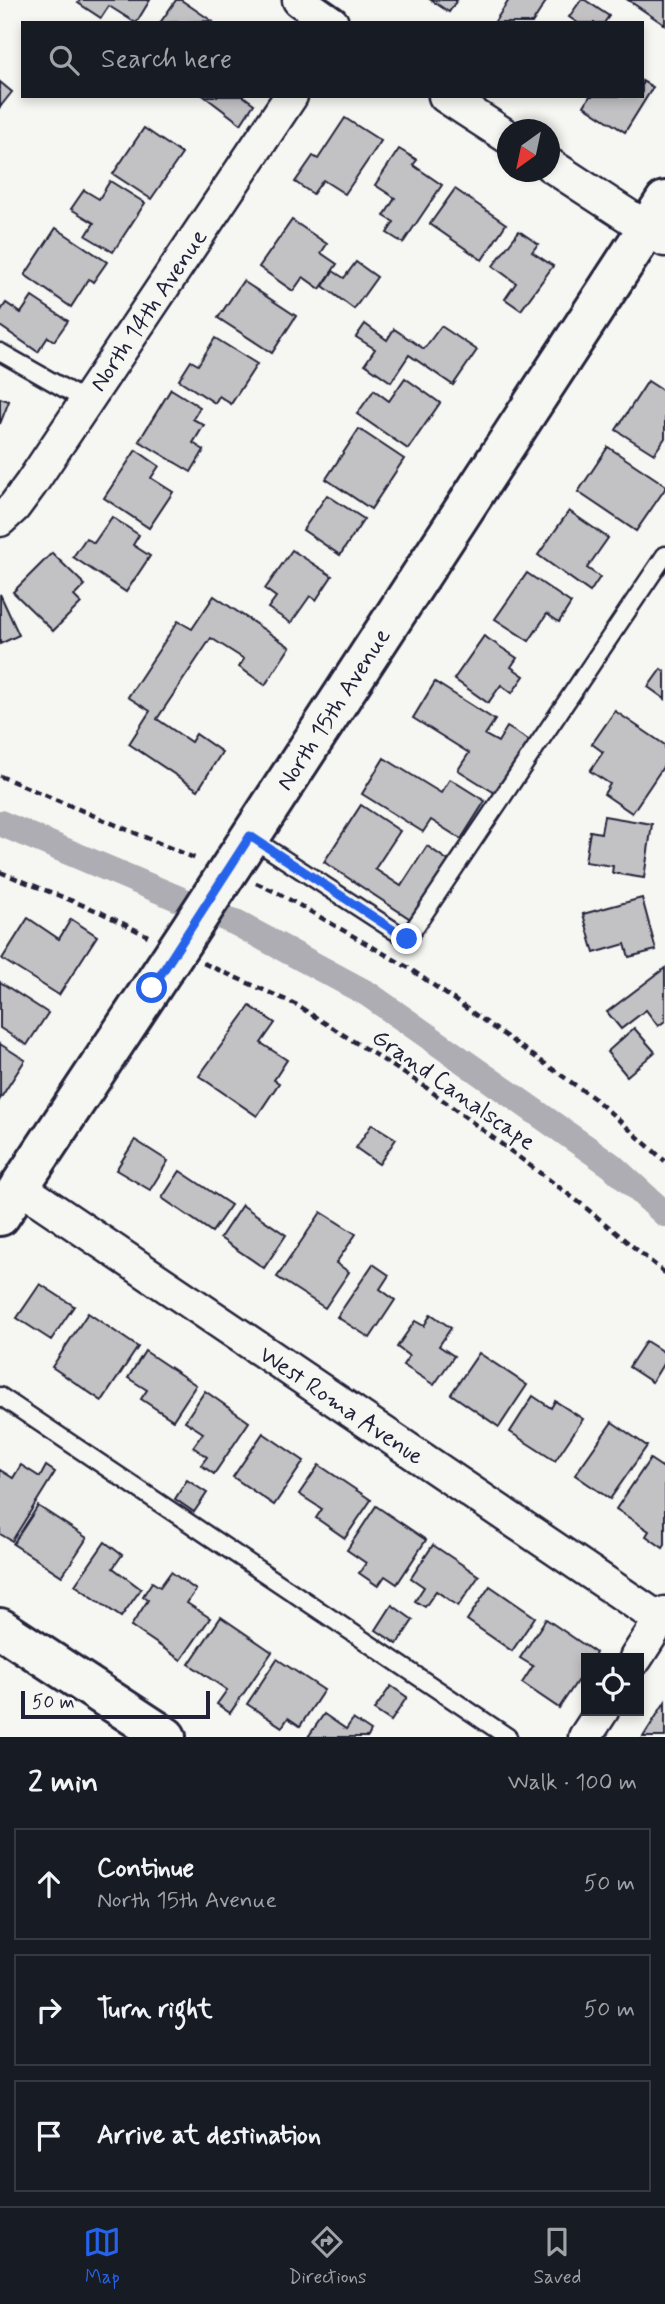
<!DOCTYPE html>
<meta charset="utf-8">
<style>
:root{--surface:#171b24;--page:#242831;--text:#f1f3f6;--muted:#9ea1a6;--line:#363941;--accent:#2563eb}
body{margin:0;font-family:Mynerve,sans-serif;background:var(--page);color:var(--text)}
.controls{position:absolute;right:21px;bottom:21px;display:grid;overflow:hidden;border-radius:0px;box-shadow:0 4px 10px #0003}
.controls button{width:63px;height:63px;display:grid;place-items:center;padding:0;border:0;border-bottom:2px solid var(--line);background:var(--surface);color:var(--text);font:35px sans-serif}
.compass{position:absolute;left:497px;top:119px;width:63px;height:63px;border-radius:50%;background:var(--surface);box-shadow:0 4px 10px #0003;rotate:213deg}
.scale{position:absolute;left:21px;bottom:18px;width:189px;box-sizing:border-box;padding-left:7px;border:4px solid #22223b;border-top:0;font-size:19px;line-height:24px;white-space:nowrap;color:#22223b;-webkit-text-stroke:5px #f6f6f2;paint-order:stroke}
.stop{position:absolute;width:21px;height:21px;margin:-16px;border:5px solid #2563eb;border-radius:50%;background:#fff}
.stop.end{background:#2563eb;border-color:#fff;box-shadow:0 2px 7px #0008}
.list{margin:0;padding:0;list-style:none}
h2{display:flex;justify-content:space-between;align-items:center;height:91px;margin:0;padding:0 28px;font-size:30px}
h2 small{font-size:23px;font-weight:400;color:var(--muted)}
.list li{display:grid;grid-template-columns:46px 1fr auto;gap:21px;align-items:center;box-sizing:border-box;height:112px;margin:0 14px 14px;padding:0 14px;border:2px solid var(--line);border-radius:0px}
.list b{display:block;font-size:26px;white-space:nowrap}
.list p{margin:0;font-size:23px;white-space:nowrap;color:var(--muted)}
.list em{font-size:23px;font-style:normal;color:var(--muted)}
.icon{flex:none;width:38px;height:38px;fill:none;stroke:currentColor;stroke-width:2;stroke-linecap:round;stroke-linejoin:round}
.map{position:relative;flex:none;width:665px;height:1737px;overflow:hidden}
.search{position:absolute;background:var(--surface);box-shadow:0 4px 10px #0003;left:21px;right:21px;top:21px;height:77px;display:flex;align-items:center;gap:18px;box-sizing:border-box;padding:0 24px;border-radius:0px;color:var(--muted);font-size:26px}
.sheet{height:469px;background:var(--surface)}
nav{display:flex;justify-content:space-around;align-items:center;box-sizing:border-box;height:98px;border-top:2px solid var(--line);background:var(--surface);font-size:19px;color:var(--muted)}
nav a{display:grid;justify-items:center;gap:4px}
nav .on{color:var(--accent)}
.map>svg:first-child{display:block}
</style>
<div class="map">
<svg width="665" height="1737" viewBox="0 0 665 1737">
<rect width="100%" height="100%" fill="#f6f6f2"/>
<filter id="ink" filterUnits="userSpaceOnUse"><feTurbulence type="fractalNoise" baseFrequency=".0143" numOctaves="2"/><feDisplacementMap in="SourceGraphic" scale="14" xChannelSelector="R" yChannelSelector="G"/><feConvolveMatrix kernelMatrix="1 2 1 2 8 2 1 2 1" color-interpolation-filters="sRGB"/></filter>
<g filter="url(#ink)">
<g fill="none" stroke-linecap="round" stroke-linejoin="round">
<polyline stroke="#adadb3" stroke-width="26" points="0,823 236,923 368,994 611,1165 665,1214"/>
</g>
<g fill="#c2c2c4" stroke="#22223b" stroke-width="2">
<polygon points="80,0 150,0 136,23 109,6 101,18 78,3"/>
<polygon points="176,0 181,0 212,21 160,23"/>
<polygon points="431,0 457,0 449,12"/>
<polygon points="509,0 547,0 532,23 494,23"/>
<polygon points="581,0 585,0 609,16 604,23 578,23 569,17"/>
<polygon points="628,0 665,0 665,25"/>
<polygon points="642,81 653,87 625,132 584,106 590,96 642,96"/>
<polygon points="0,82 12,92 0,107"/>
<polygon points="204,96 243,96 254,104 241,124"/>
<polygon points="345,118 381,141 345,194 323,180 313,194 295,182 313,156 318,159"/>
<polygon points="144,128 182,154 151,199 113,174"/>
<polygon points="399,149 417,160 413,165 442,185 403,243 387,233 394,222 384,216 395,198 375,185"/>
<polygon points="110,181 145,203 113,252 86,236 94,223 71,209 84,190 99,199"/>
<polygon points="455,189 506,224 482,260 430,224"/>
<polygon points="292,220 327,244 321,253 337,264 320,289 303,277 293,291 259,267"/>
<polygon points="56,228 107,262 93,282 89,279 71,307 25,275"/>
<polygon points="519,231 538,244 532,252 553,266 521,310 505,299 516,283 493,266"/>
<polygon points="356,262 377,277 354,309 323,286 333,271 344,278"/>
<polygon points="243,281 296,316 272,353 218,318"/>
<polygon points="32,297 68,321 54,341 48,337 38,352 0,326 0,312 6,303 21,313"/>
<polygon points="365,324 387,340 394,329 424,349 441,326 477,350 453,385 409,355 391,382 365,364 375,349 356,337"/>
<polygon points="215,338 257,364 231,404 219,396 215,403 179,380 191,361 198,365"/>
<polygon points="405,378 440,403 408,449 357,414 374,390 389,401"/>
<polygon points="648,381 665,392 665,438 654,454 616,430"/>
<polygon points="171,389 200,407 193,419 204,425 193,443 204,450 191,472 139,441"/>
<polygon points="0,398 9,401 0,424"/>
<polygon points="359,429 404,459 371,509 326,479"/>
<polygon points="608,447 665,485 665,489 636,531 578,492"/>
<polygon points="136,450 159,466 151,478 173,492 149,528 104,498"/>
<polygon points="327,495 364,519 340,555 303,530"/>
<polygon points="569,511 608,538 587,568 600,577 590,592 538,555"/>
<polygon points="112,517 139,535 133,545 150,556 126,592 73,557 86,538 94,543"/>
<polygon points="292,550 332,576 316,600 310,596 291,623 268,608 276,597 265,589"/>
<polygon points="52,553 85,585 74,596 81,603 53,631 13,592"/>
<polygon points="527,573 571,603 559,622 547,614 529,641 495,619"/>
<polygon points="0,594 19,635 0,644"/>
<polygon points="214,596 290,647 265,685 239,667 244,659 211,638 157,719 191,742 196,734 222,752 198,790 129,744 150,711 128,697 178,621 192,629"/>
<polygon points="484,636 517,658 511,667 524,676 512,693 501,685 488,703 454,679"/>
<polygon points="661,669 665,672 665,699 648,687"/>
<polygon points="435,682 495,720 485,735 498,742 507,727 532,742 498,795 458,770 469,753 413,718"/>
<polygon points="615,711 665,745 665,764 632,813 604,794 610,784 590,771 603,752 592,744"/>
<polygon points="384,758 441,793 450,779 485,801 461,839 431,820 423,832 362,794"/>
<polygon points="361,805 400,831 375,869 401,886 427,846 450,862 412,920 324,862"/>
<polygon points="604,816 652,824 644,878 612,873 613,866 585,862 590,831 601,833"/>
<polygon points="642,898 656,950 629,957 625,944 594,953 583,914"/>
<polygon points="28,918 59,939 71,919 97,936 59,995 2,959"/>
<polygon points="665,968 665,1021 658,1026 646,1010 621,1029 607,1012"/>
<polygon points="0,982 48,1013 27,1045 0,1028"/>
<polygon points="250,1006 275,1023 261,1043 287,1060 274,1080 279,1083 257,1116 199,1076"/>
<polygon points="634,1028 655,1052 627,1076 607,1052"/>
<polygon points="0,1044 25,1060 0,1099"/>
<polygon points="372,1124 396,1139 379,1164 356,1148"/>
<polygon points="135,1140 168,1161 150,1190 116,1170"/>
<polygon points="180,1171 231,1205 212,1232 162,1198"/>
<polygon points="242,1205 286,1235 264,1268 220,1238"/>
<polygon points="321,1212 356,1234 336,1263 349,1272 325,1308 277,1277"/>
<polygon points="373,1264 389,1275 380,1289 395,1300 370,1338 337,1317"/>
<polygon points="40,1284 74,1306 51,1340 17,1318"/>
<polygon points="88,1313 138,1347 102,1401 52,1367"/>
<polygon points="431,1314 451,1328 439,1346 454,1356 434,1385 403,1365 409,1356 397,1347 415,1321 424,1326"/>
<polygon points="646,1341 665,1353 665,1361 652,1382 629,1367"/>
<polygon points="145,1351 196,1385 173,1420 141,1399 147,1390 128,1378"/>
<polygon points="479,1353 527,1385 499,1427 451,1394"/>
<polygon points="205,1391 249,1422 214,1474 201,1465 207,1457 193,1447 203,1433 185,1421"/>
<polygon points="533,1396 551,1408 555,1401 583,1419 555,1461 510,1432"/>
<polygon points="612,1422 647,1446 610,1499 575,1475"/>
<polygon points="263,1433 304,1461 274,1505 233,1477"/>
<polygon points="650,1459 665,1469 665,1545 663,1548 646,1536 649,1531 616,1509"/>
<polygon points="21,1465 40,1477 46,1466 55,1472 12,1541 0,1534 0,1470 13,1478"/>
<polygon points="319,1465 371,1500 345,1538 316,1518 322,1509 299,1494"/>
<polygon points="187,1480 207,1493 194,1512 175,1499"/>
<polygon points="38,1506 87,1538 62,1576 13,1544"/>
<polygon points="376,1506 426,1540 397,1584 385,1576 378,1586 359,1573 366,1563 347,1550"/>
<polygon points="105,1542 122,1555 113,1568 141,1589 121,1617 75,1585"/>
<polygon points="433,1545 479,1576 458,1606 436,1591 425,1607 415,1601 424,1587 411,1578"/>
<polygon points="171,1572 196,1590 187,1603 210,1618 181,1660 131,1626 148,1600 143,1596 152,1582 160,1587"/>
<polygon points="490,1586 535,1617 512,1651 467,1620"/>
<polygon points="392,1605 413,1620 397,1644 376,1630"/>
<polygon points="221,1617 272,1652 230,1713 217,1704 227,1690 189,1664"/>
<polygon points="546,1619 596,1653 593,1658 586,1658 586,1668 559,1708 522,1683 533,1666 520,1658"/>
<polygon points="277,1659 324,1690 300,1726 288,1718 282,1727 247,1704"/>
<polygon points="391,1686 407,1697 391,1721 374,1710"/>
<polygon points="665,1702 665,1737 643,1737"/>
<polygon points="324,1714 346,1729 353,1719 371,1731 368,1737 308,1737"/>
</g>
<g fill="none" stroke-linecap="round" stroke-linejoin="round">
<g stroke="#22223b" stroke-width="21">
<g id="service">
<polyline points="0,352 88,402"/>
<polyline points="250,837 407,939 665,555"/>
<polyline points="0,1396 508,1737"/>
</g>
</g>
<g stroke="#22223b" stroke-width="37">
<g id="minor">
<polyline points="299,0 332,23"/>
<polyline points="445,96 508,137"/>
<polyline points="550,165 665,240"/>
<polyline points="0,520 14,507 31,484 291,96"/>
<polyline points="20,1187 665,1623"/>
<polyline points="636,1658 665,1613"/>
<polyline points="585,1737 602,1711"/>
</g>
</g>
<g stroke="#22223b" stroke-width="44">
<g id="tertiary">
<polyline points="0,1216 185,937 665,201"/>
<polyline points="0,1628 166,1737"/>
</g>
</g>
<g stroke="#22223b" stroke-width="4.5" stroke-dasharray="7 5" stroke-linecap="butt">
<polyline points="0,776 199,860"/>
<polyline points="0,872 100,912 148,936"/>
<polyline points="256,883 278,893 409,968 595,1099 665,1161"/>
<polyline points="203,963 295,1004 424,1086 580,1203 665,1273"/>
</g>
<use href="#service" stroke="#f6f6f2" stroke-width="16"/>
<use href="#minor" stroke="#f6f6f2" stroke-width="32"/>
<use href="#tertiary" stroke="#f6f6f2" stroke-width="38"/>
</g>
</g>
<g fill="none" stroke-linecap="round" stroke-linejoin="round" filter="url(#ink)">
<polyline stroke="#2563eb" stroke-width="9" points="152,988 250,836 407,939"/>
</g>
<g text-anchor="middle" stroke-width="5" stroke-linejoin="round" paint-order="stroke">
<g font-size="24" fill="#22223b" stroke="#f6f6f2">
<text transform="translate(148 310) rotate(-56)" y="8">North 14th Avenue</text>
<text transform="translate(333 709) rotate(-57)" y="8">North 15th Avenue</text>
<text transform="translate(454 1089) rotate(35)" y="8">Grand Canalscape</text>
<text transform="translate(342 1405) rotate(34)" y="8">West Roma Avenue</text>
</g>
</g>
</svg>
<div class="controls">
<button><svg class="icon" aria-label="locate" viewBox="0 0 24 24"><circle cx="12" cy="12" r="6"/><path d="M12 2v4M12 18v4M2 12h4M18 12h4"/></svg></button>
</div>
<svg class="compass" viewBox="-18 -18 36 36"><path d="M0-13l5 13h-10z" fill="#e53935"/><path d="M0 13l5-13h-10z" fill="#9ea1a6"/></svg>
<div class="scale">50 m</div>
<div class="stop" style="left:152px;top:988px"></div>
<div class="stop end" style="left:407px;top:939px"></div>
<div class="search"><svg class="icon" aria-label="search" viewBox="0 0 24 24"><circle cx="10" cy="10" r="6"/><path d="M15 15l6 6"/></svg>Search here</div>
</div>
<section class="sheet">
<h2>2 min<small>Walk · 100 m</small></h2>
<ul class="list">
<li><svg class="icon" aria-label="ahead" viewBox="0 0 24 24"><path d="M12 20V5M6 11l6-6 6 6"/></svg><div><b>Continue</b><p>North 15th Avenue</p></div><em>50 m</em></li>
<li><svg class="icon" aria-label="right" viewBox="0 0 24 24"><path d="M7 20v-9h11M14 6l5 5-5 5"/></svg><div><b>Turn right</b></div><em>50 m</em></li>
<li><svg class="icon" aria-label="arrive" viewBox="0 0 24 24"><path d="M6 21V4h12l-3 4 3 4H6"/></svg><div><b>Arrive at destination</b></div></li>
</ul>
</section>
<nav>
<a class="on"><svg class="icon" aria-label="map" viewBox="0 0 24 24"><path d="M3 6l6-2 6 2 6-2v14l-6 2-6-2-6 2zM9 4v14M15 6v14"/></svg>Map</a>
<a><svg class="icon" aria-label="directions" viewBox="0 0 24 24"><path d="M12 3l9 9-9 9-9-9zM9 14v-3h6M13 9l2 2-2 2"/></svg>Directions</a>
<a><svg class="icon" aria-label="saved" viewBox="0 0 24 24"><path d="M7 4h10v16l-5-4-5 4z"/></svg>Saved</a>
</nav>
